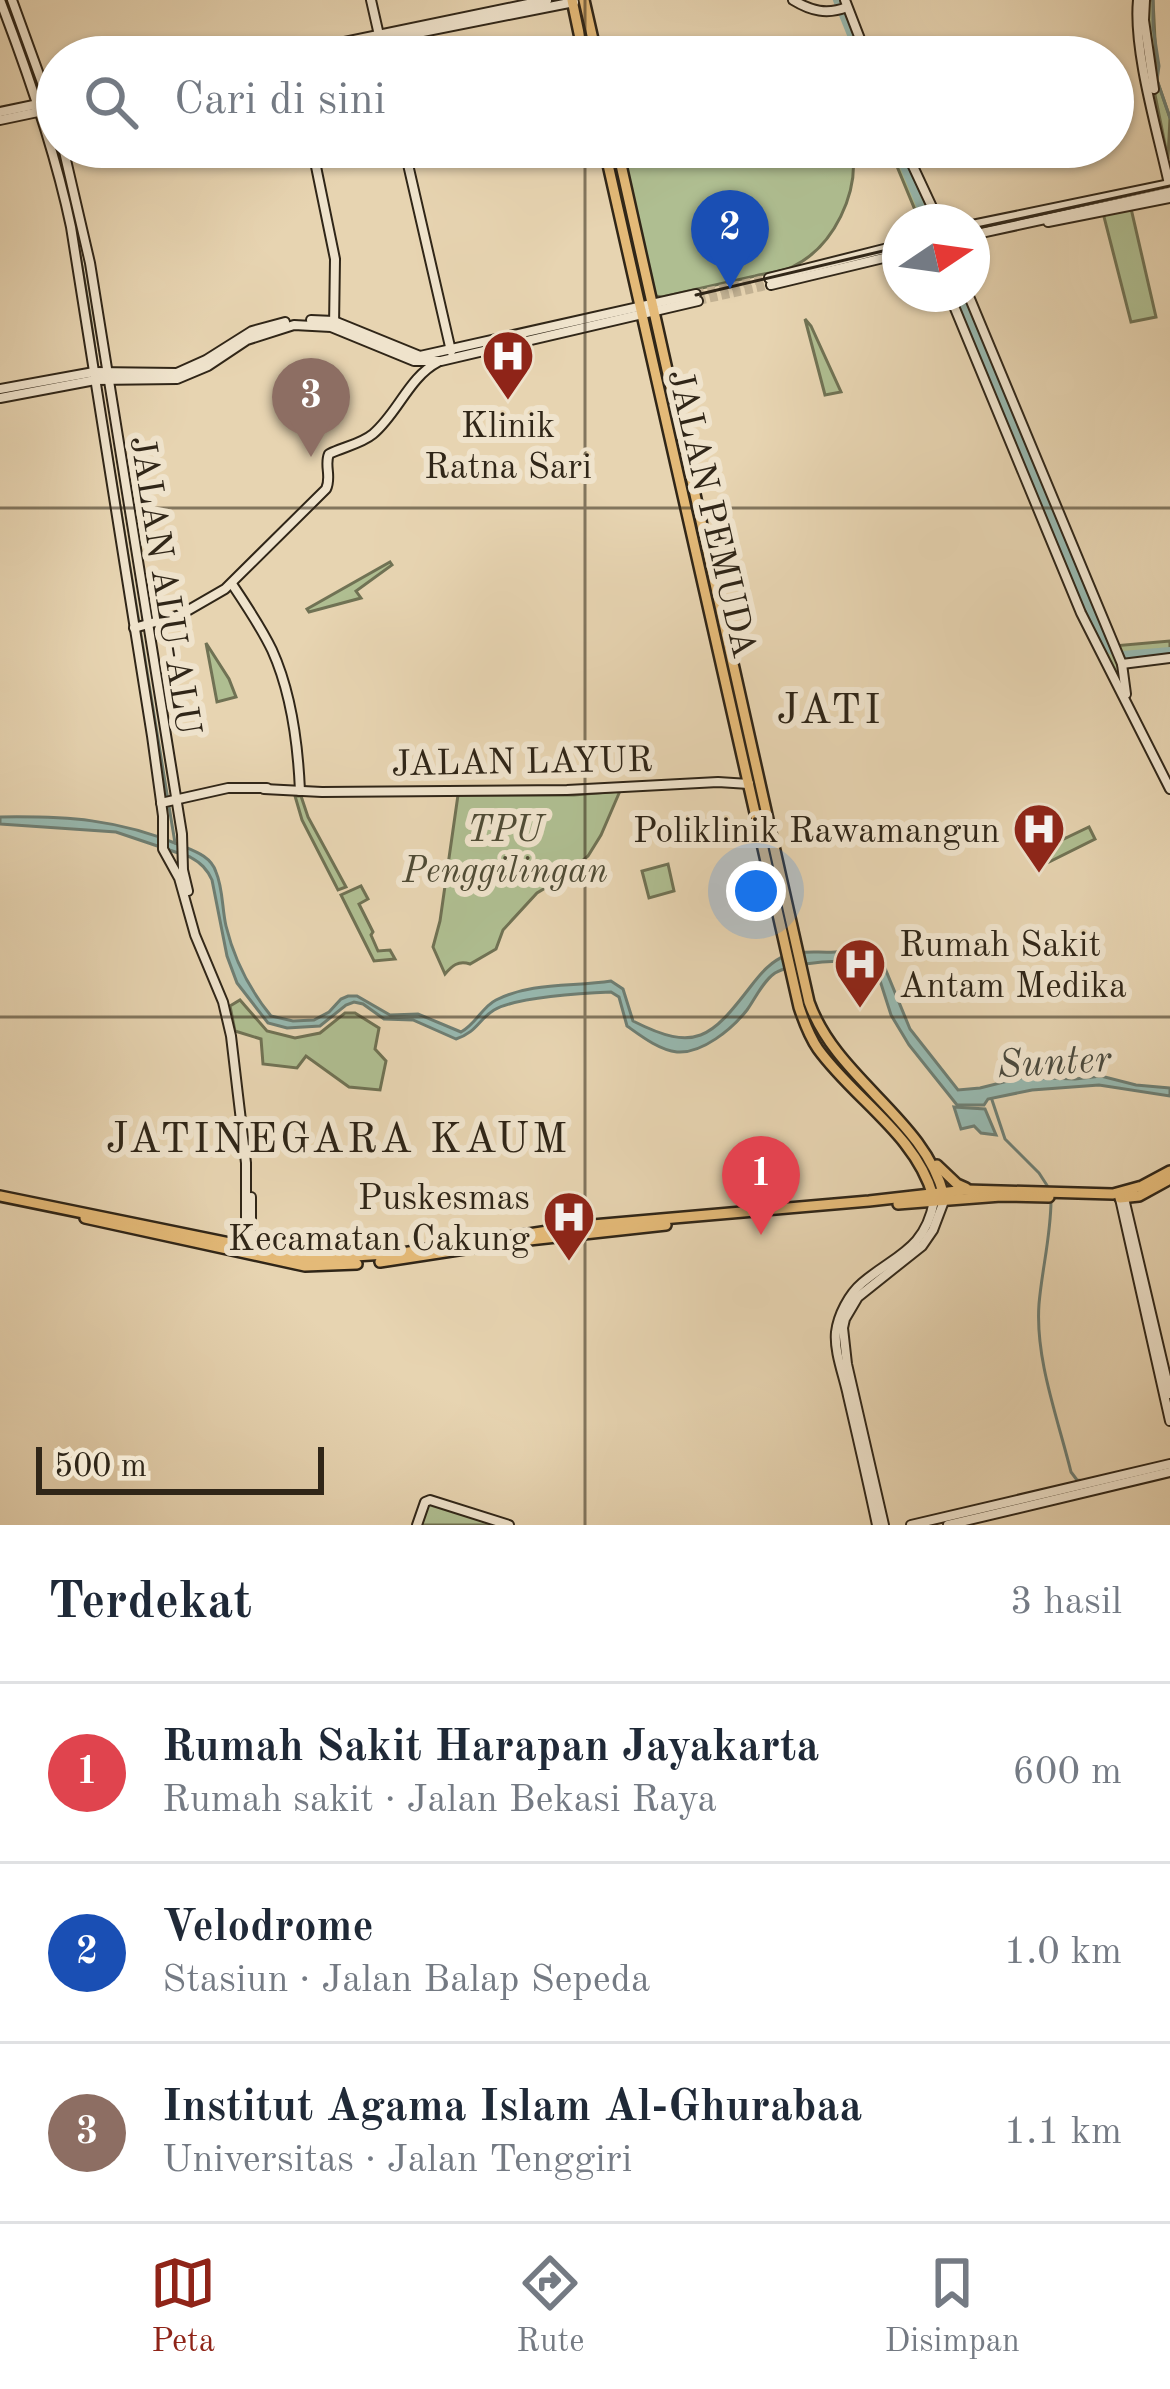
<!DOCTYPE html>
<html lang="id">
<meta charset="utf-8">
<style>
:root{--surface:#fff;--page:#f6f6f7;--text:#1f2937;--muted:#747a83;--line:#e0e1e3;--accent:#8f2418}
body{margin:0;font-family:"Old Standard TT",serif;background:var(--page);color:var(--text)}
.compass{position:absolute;left:882px;top:204px;width:108px;height:108px;border-radius:50%;background:var(--surface);box-shadow:0 3px 9px #0004;rotate:77deg}
.scale{position:absolute;left:36px;bottom:30px;width:288px;box-sizing:border-box;padding-left:12px;border:6px solid #302618;border-top:0;font-size:33px;line-height:42px;white-space:nowrap;color:#302618;-webkit-text-stroke:9px #efe3cc;paint-order:stroke}
.you{position:absolute;left:756px;top:891px;width:42px;height:42px;margin:-30px;border:9px solid #fff;border-radius:50%;background:#1a73e8;box-shadow:0 0 0 18px #1a73e833}
.badge{display:grid;place-items:center;width:78px;height:78px;border-radius:50%;background:var(--accent);color:#fff;font-size:39px;font-weight:700}
.pin{position:absolute;translate:-50% -99px;filter:drop-shadow(0 3px 6px #0008)}
.pin::after{content:'';position:absolute;top:63px;width:42px;height:36px;background:inherit;clip-path:polygon(0 0,100% 0,50% 100%)}
.list{margin:0;padding:0;list-style:none}
h2{display:flex;justify-content:space-between;align-items:center;height:156px;margin:0;padding:0 48px;font-size:51px}
h2 small{font-size:39px;font-weight:400;color:var(--muted)}
.list li{display:grid;grid-template-columns:78px 1fr auto;gap:36px;align-items:center;box-sizing:border-box;height:180px;padding:0 48px;border-top:3px solid var(--line)}
.list b{display:block;font-size:45px;white-space:nowrap}
.list p{margin:0;font-size:39px;white-space:nowrap;color:var(--muted)}
.list em{font-size:39px;font-style:normal;color:var(--muted)}
.icon{flex:none;width:66px;height:66px;fill:none;stroke:currentColor;stroke-width:2;stroke-linecap:round;stroke-linejoin:round}
.map{position:relative;flex:none;width:1170px;height:1525px;overflow:hidden}
.search{position:absolute;background:var(--surface);box-shadow:0 3px 9px #0004;left:36px;right:36px;top:36px;height:132px;display:flex;align-items:center;gap:30px;box-sizing:border-box;padding:0 42px;border-radius:66px;color:var(--muted);font-size:45px}
.sheet{height:696px;background:var(--surface)}
nav{display:flex;justify-content:space-around;align-items:center;box-sizing:border-box;height:168px;border-top:3px solid var(--line);background:var(--surface);font-size:33px;color:var(--muted)}
nav a{display:grid;justify-items:center;gap:6px}
nav .on{color:var(--accent)}
.map>svg:first-child{display:block}
</style>
<div class="map">
<svg width="1170" height="1525" viewBox="0 0 1170 1525">
<rect width="100%" height="100%" fill="#e7d4b1"/>
<filter id="stains"><feTurbulence type="fractalNoise" baseFrequency=".00167" numOctaves="4"/><feColorMatrix values="0 0 0 0 .2 0 0 0 0 .09 0 0 0 0 .02 0 0 0 .5 -.17"/></filter>
<radialGradient id="worn" r=".72"><stop offset=".6" stop-color="#630" stop-opacity="0"/><stop offset="1" stop-color="#630" stop-opacity=".3"/></radialGradient>
<g fill="#afbe91" stroke="#707254" stroke-width="3">
<polygon points="1145,0 1153,0 1157,80 1170,118 1168,159 1153,85"/>
<path d="M 617,147 L 852,147 C 860,192 834,247 792,267 C 782,272 766,273 755,276 C 724,283 693,290 662,297 L 649,295 Z"/>
<polygon points="889,147 904,147 938,222 920,222"/>
<polygon points="1130,204 1156,317 1131,322 1102,209"/>
<polygon points="949,294 968,294 1114,646 1170,641 1170,658 1122,664 1123,680 1116,682 1097,645"/>
<polygon points="805,319 811,326 841,392 825,395"/>
<polygon points="390,562 392,565 356,591 361,598 309,612 307,609"/>
<polygon points="206,643 229,679 236,697 217,702"/>
<path d="M 620,791 L 601,835 L 588,856 L 562,878 L 537,893 L 503,930 L 496,949 L 470,964 C 458,960 452,966 445,974 L 433,947 L 440,921 L 458,795 L 574,795 Z"/>
<polygon points="295,796 301,796 308,817 346,887 338,890 302,820"/>
<polygon points="1089,827 1095,839 1049,862 1043,849"/>
<polygon points="668,864 674,891 649,898 642,871"/>
<polygon points="361,886 368,899 359,904 373,932 371,935 378,951 390,950 395,959 374,961 341,895"/>
<polygon points="240,1000 267,1031 295,1038 320,1033 345,1013 355,1013 379,1028 375,1049 386,1061 380,1090 349,1087 306,1056 297,1068 263,1064 261,1039 235,1031 230,1006"/>
<polygon points="426,1501 495,1525 419,1525"/>
</g>
<g fill="#97b8af" stroke="#6e7e73" stroke-width="3">
<path d="M 0,817 C 67,816 118,819 180,845 C 194,851 211,856 216,872 C 223,888 222,909 226,926 C 234,959 250,990 271,1016 L 293,1021 L 314,1020 L 329,1012 L 341,999 L 348,996 L 357,996 L 390,1015 L 418,1014 L 461,1032 C 476,1024 482,1007 496,1000 C 531,982 574,987 611,981 L 623,989 L 633,1021 C 696,1053 711,1038 751,986 C 761,973 771,961 787,955 C 802,950 819,953 835,952 C 852,951 865,946 880,956 L 910,1029 L 958,1090 L 980,1088 L 1024,1077 L 1075,1079 L 1101,1076 L 1136,1085 L 1170,1088 L 1170,1096 L 1099,1085 L 1032,1090 L 988,1099 L 984,1105 L 957,1105 L 909,1045 L 891,1015 L 875,965 L 867,960 C 843,961 796,961 775,973 C 763,981 755,999 747,1010 C 732,1029 702,1054 677,1052 C 659,1050 641,1036 627,1026 L 619,997 L 611,992 C 584,993 516,997 494,1010 C 478,1020 477,1032 456,1039 L 413,1020 L 384,1019 L 363,1004 L 354,1002 L 346,1005 L 320,1026 L 287,1028 L 268,1023 L 237,983 L 227,956 L 212,880 C 207,869 201,863 190,857 L 116,832 L 0,824 Z"/>
<polygon points="954,1107 985,1109 996,1135 981,1133 974,1126 961,1129"/>
</g>
<g fill="none" stroke-linecap="round" stroke-linejoin="round">
<g stroke="#6e7e73" stroke-width="3">
<polyline points="6,0 42,100"/>
<polyline points="1153,0 1153,27 1159,66 1157,80 1170,118"/>
<path d="M 47,115 C 72,199 86,283 98,370"/>
<polyline points="106,421 175,843"/>
<polyline points="992,1100 1005,1139 1039,1173 1050,1190"/>
<path d="M 1051,1200 C 1051,1235 1042,1269 1039,1304 C 1035,1359 1058,1419 1071,1472 L 1077,1480 L 1086,1481"/>
</g>
<g stroke="#97b8af" stroke-width="8">
<polyline points="837,0 860,57"/>
<polyline points="896,147 927,222"/>
<polyline points="958,294 1106,648 1123,655 1170,651"/>
</g>
<g stroke="#c2b192" stroke-width="8" stroke-dasharray="8 4" stroke-linecap="butt">
<polyline points="696,294 769,278"/>
<polyline points="698,301 771,285"/>
</g>
<g stroke="#302618" stroke-width="12">
<g id="secondary">
<path d="M 0,0 C 28,73 55,150 71,227 L 152,736 L 163,816 L 163,849 L 179,878 L 195,935 L 223,1002 L 231,1036 L 246,1163 L 246,1230 L 243,1249"/>
<polyline points="12,0 57,124"/>
<polyline points="371,0 384,57"/>
<path d="M 793,0 C 811,11 827,15 847,7"/>
<polyline points="845,0 867,57"/>
<path d="M 1138,0 C 1133,51 1158,133 1169,184"/>
<polyline points="1145,0 1144,20 1154,89"/>
<polyline points="272,57 547,0"/>
<polyline points="297,57 574,2"/>
<polyline points="0,112 57,100"/>
<polyline points="0,120 57,108"/>
<polyline points="63,147 90,263 182,834 183,870 188,891"/>
<polyline points="312,147 335,259 334,326"/>
<polyline points="404,147 451,351"/>
<polyline points="904,147 939,222"/>
<polyline points="1048,222 1170,198"/>
<polyline points="972,225 1170,184"/>
<polyline points="972,235 1170,192"/>
<polyline points="769,278 900,245"/>
<polyline points="771,285 900,254"/>
<polyline points="949,294 1081,613 1170,789"/>
<polyline points="968,294 1122,664 1126,694"/>
<polyline points="311,320 334,321 420,356 696,294"/>
<polyline points="0,389 94,372 177,373 206,360 252,331 285,322"/>
<polyline points="0,398 95,380 177,379 208,366 247,340 294,325 331,327 414,361 441,361 698,301"/>
<path d="M 232,584 C 246,605 261,627 272,650 C 292,694 298,744 300,791"/>
<path d="M 134,628 L 180,615 L 225,589 L 326,489 C 332,477 324,465 329,454 C 343,447 361,444 373,434 C 398,413 409,377 438,362"/>
<polyline points="1122,664 1170,658"/>
<polyline points="264,789 322,792 567,790 718,782 749,784"/>
<polyline points="161,803 228,788 267,788"/>
<polyline points="1119,1194 1170,1421"/>
<polyline points="1123,1194 1170,1394"/>
<polyline points="251,1236 251,1197"/>
<polyline points="417,1525 425,1502 430,1500 509,1525"/>
<path d="M 877,1525 C 868,1482 858,1439 848,1396 C 844,1376 834,1352 836,1332 C 838,1315 849,1294 862,1283 C 895,1255 925,1250 934,1201"/>
<polyline points="884,1525 847,1364 843,1328 845,1319 858,1297 922,1246 933,1230 944,1201"/>
<polyline points="911,1525 1170,1464"/>
<polyline points="948,1525 1170,1472"/>
</g>
</g>
<g stroke="#302618" stroke-width="14">
<g id="primary">
<polyline points="572,0 584,57"/>
<polyline points="584,0 597,57"/>
<path d="M 604,147 L 799,1007 C 804,1022 809,1036 818,1049 C 854,1099 916,1135 933,1196"/>
<path d="M 617,147 L 809,1002 C 836,1079 925,1119 944,1196"/>
<polyline points="937,1165 957,1184 966,1188"/>
<polyline points="0,1196 308,1259 402,1253 581,1226 869,1201 966,1190 1113,1194 1142,1186 1170,1171"/>
<polyline points="1120,1198 1139,1196 1170,1179"/>
<polyline points="898,1204 1001,1196 1049,1197"/>
<polyline points="85,1218 305,1266 357,1264"/>
<polyline points="380,1262 511,1242 666,1225"/>
</g>
</g>
<use href="#secondary" stroke="#efe3cc" stroke-width="8"/>
<use href="#primary" stroke="#e4ba78" stroke-width="9"/>
<g stroke="#302618" stroke-width="3">
<polyline points="972,229 1170,186"/>
<polyline points="696,295 900,247"/>
</g>
</g>
<path fill="none" stroke="#302618" stroke-width="3" stroke-opacity="0.55" d="M 585,0 L 585,57M 585,147 L 585,1525M 0,508 L 1170,508M 0,1017 L 1170,1017"/>
<defs>
<g id="hospital-pin" transform="scale(2.7)"><path d="M0 17L-7.5 6A9.5 9.5 0 1 1 7.5 6Z" fill="#8f2418" stroke="#efe3cc"/><path d="M-5-5h3v3.5h4V-5h3V5h-3V1.5h-4V5h-3Z" fill="#fff"/></g>
</defs>
<g fill-rule="evenodd">
<use href="#hospital-pin" x="508" y="356"/>
<use href="#hospital-pin" x="1039" y="829"/>
<use href="#hospital-pin" x="860" y="964"/>
<use href="#hospital-pin" x="569" y="1217"/>
</g>
<g text-anchor="middle" stroke-width="12" stroke-linejoin="round" paint-order="stroke">
<g font-size="36" fill="#302618" stroke="#efe3cc" text-anchor="end">
<text x="508" y="437" text-anchor="middle">Klinik<tspan x="508" dy="41">Ratna Sari</tspan></text>
<text x="1000" y="842">Poliklinik Rawamangun</text>
<text x="899" y="956" text-anchor="start">Rumah Sakit<tspan x="899" dy="41">Antam Medika</tspan></text>
<text x="530" y="1209">Puskesmas<tspan x="530" dy="41">Kecamatan Cakung</tspan></text>
</g>
<g font-size="36" fill="#302618" stroke="#efe3cc">
<text transform="translate(714 513) rotate(77)" y="13">JALAN PEMUDA</text>
<text transform="translate(167 585) rotate(81)" y="13">JALAN ALU-ALU</text>
<text transform="translate(522 760) rotate(-1)" y="13">JALAN LAYUR</text>
</g>
<g font-size="36" font-style="italic" fill="#504c36" stroke="#efe3cc">
<text x="505" y="841">TPU<tspan x="505" dy="41">Penggilingan</tspan></text>
</g>
<g font-size="39" font-style="italic" fill="#4a4a3e" stroke="#efe3cc">
<text transform="translate(1054 1060) rotate(-3)" y="14">Sunter</text>
</g>
<g font-size="42" letter-spacing="3" fill="#302618" stroke="#efe3cc">
<text x="830" y="723">JATI</text>
<text x="338" y="1152">JATINEGARA KAUM</text>
</g>
</g>
<rect width="100%" height="100%" filter="url(#stains)"/>
<rect width="100%" height="100%" fill="url(#worn)"/>
</svg>
<svg class="compass" viewBox="-18 -18 36 36"><path d="M0-13l5 13h-10z" fill="#e53935"/><path d="M0 13l5-13h-10z" fill="#747a83"/></svg>
<div class="scale">500 m</div>
<div class="you"></div>
<div class="pin badge" style="left:761px;top:1235px;background:#e0444e">1</div>
<div class="pin badge" style="left:730px;top:289px;background:#1a4fb4">2</div>
<div class="pin badge" style="left:311px;top:457px;background:#8d6e63">3</div>
<div class="search"><svg class="icon" aria-label="search" viewBox="0 0 24 24"><circle cx="10" cy="10" r="6"/><path d="M15 15l6 6"/></svg>Cari di sini</div>
</div>
<section class="sheet">
<h2>Terdekat<small>3 hasil</small></h2>
<ul class="list">
<li><span class="badge" style="background:#e0444e">1</span><div><b>Rumah Sakit Harapan Jayakarta</b><p>Rumah sakit · Jalan Bekasi Raya</p></div><em>600 m</em></li>
<li><span class="badge" style="background:#1a4fb4">2</span><div><b>Velodrome</b><p>Stasiun · Jalan Balap Sepeda</p></div><em>1.0 km</em></li>
<li><span class="badge" style="background:#8d6e63">3</span><div><b>Institut Agama Islam Al-Ghurabaa</b><p>Universitas · Jalan Tenggiri</p></div><em>1.1 km</em></li>
</ul>
</section>
<nav>
<a class="on"><svg class="icon" aria-label="map" viewBox="0 0 24 24"><path d="M3 6l6-2 6 2 6-2v14l-6 2-6-2-6 2zM9 4v14M15 6v14"/></svg>Peta</a>
<a><svg class="icon" aria-label="directions" viewBox="0 0 24 24"><path d="M12 3l9 9-9 9-9-9zM9 14v-3h6M13 9l2 2-2 2"/></svg>Rute</a>
<a><svg class="icon" aria-label="saved" viewBox="0 0 24 24"><path d="M7 4h10v16l-5-4-5 4z"/></svg>Disimpan</a>
</nav>
